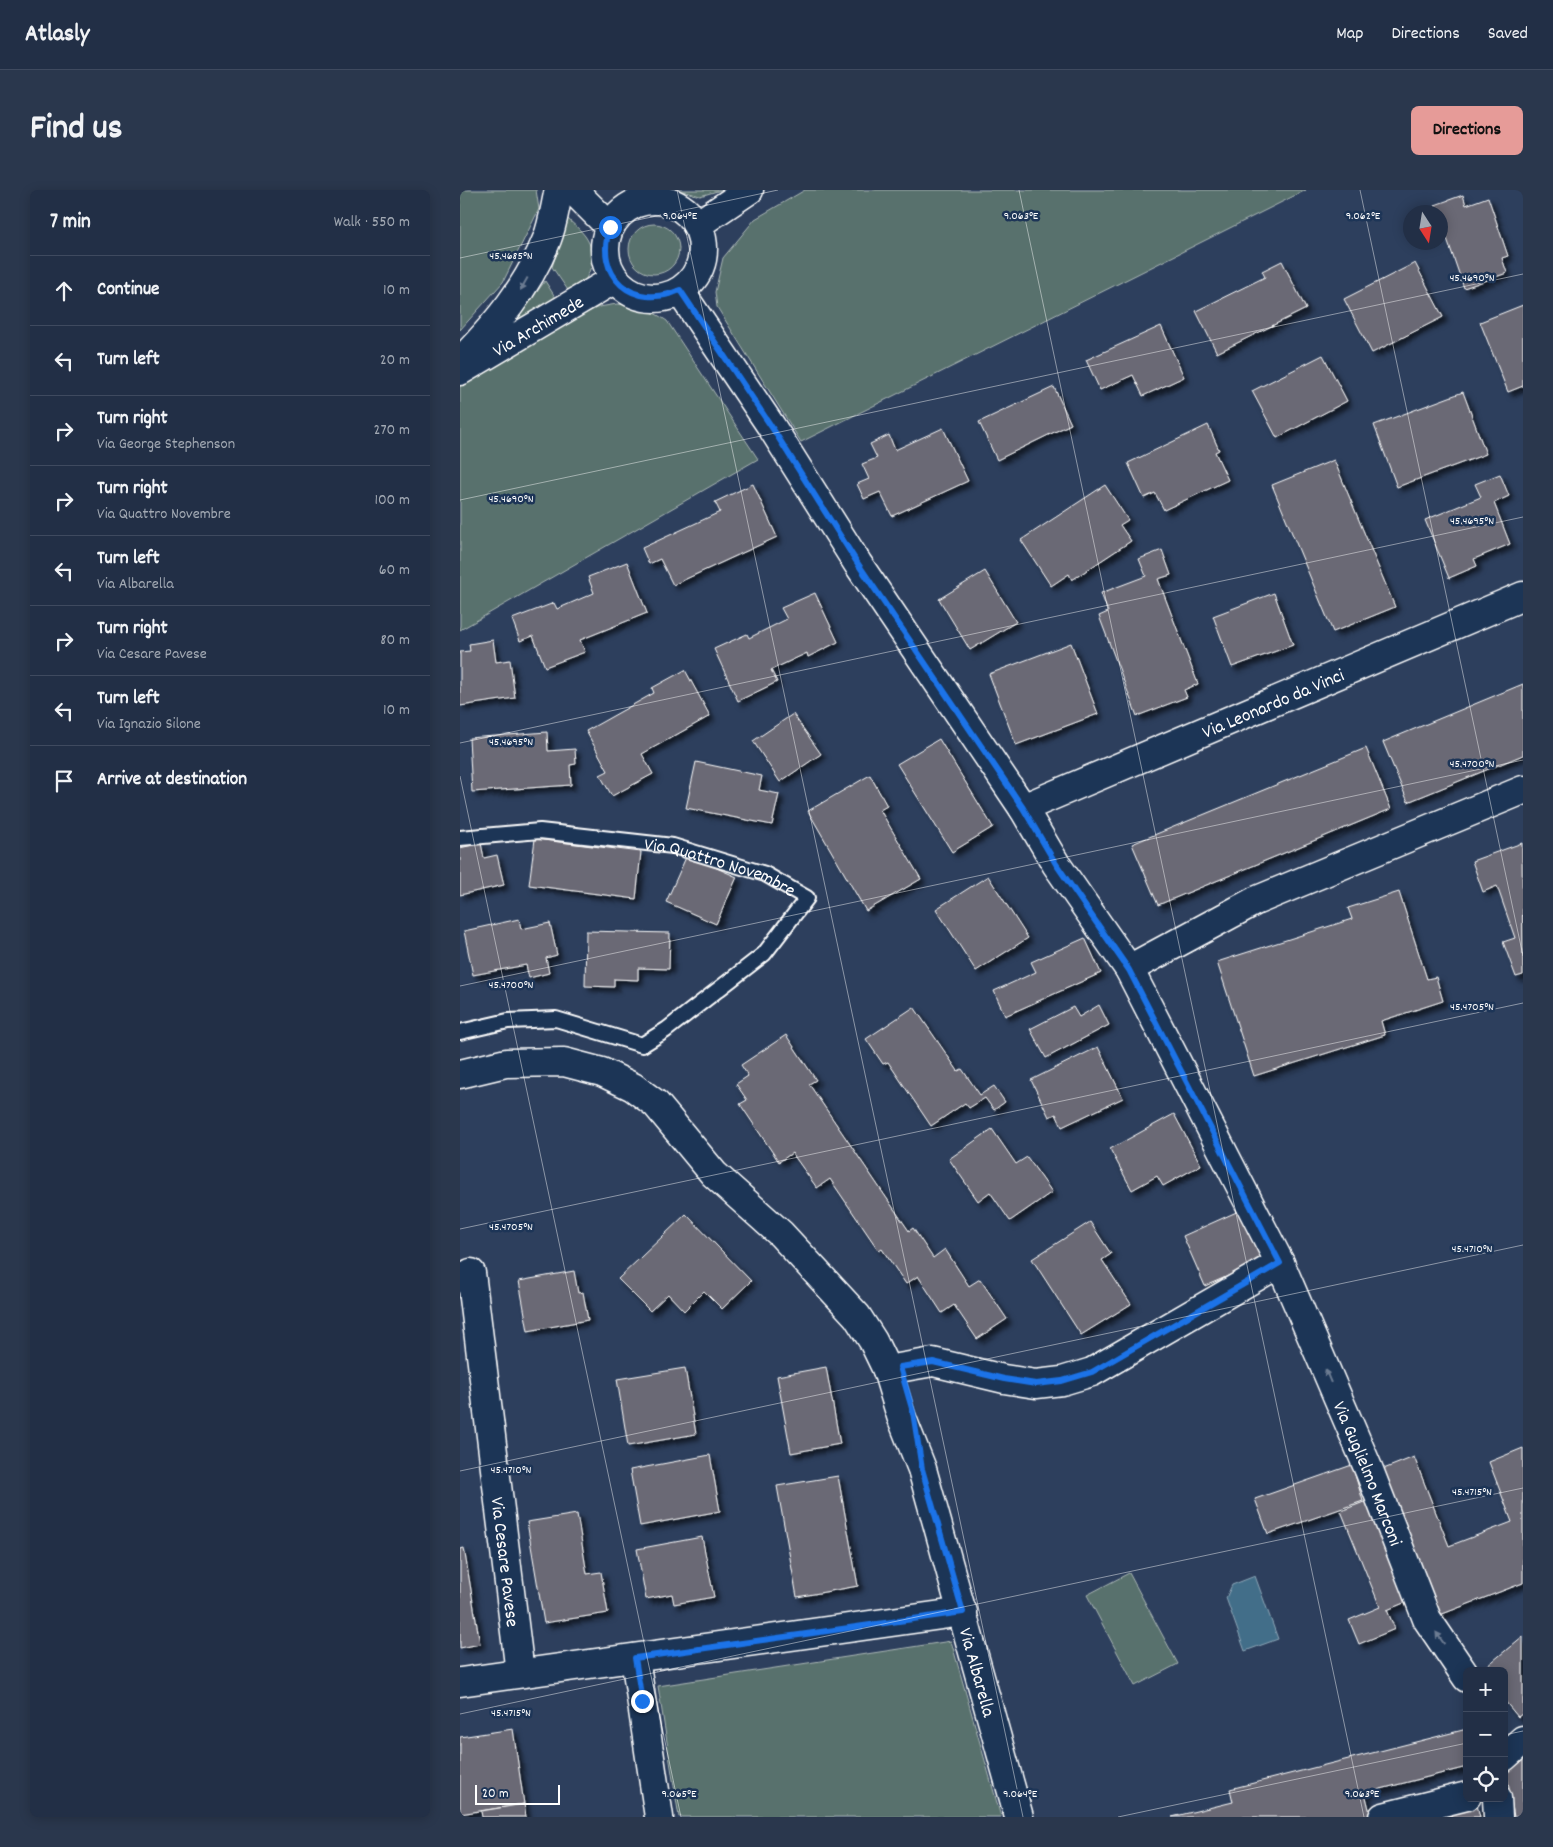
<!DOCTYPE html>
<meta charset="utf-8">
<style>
:root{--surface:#222f46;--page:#2a374d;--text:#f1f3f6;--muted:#a2a9b3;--line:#3f4a5f;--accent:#e69b98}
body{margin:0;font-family:Dekko,sans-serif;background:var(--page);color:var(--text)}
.controls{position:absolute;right:15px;bottom:15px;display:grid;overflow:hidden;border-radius:8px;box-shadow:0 2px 12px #0003}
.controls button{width:45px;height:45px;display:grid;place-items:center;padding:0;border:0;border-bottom:1px solid var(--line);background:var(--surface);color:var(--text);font:25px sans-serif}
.compass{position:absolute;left:943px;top:15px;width:45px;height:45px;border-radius:50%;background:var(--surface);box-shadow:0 2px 12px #0003;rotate:168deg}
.scale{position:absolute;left:15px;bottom:12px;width:85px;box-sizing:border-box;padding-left:5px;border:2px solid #fff;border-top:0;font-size:14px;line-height:18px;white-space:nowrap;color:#fff;-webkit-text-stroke:4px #1d3557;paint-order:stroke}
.stop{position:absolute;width:15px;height:15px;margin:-11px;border:4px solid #1a73e8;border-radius:50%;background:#fff}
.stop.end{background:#1a73e8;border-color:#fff;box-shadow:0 1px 5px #0008}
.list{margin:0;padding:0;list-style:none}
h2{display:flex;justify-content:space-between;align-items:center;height:65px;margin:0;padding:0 20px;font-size:21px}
h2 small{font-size:16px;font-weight:400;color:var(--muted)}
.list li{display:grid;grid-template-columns:32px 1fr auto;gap:15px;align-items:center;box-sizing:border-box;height:70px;padding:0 20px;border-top:1px solid var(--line)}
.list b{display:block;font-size:19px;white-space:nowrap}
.list p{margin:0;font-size:16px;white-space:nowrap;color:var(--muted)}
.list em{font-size:16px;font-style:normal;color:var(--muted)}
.icon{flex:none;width:28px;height:28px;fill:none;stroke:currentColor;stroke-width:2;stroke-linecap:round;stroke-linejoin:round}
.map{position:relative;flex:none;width:1063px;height:1627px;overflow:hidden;border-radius:8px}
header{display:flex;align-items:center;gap:30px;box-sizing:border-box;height:70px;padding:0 25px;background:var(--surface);border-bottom:1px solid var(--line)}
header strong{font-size:24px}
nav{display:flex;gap:28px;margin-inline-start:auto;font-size:18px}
.intro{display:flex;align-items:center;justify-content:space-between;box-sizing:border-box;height:120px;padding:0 30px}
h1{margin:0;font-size:35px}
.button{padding:12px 22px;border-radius:8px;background:var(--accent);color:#111;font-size:18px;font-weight:700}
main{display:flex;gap:30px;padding:0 30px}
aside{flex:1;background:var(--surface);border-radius:8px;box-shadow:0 2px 12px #0003}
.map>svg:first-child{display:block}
</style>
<header>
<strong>Atlasly</strong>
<nav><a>Map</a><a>Directions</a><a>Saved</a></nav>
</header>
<div class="intro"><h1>Find us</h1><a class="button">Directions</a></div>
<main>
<aside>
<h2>7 min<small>Walk · 550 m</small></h2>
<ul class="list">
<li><svg class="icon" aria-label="ahead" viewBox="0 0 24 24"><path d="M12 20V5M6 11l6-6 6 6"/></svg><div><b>Continue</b></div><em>10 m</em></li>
<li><svg class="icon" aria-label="left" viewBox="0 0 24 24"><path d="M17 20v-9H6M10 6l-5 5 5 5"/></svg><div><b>Turn left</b></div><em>20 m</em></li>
<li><svg class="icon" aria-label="right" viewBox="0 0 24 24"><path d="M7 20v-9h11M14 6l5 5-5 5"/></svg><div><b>Turn right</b><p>Via George Stephenson</p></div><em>270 m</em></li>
<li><svg class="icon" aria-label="right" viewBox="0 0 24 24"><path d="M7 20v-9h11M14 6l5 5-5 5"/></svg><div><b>Turn right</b><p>Via Quattro Novembre</p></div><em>100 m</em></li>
<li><svg class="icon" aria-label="left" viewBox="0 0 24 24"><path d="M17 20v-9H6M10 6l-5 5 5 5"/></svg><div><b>Turn left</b><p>Via Albarella</p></div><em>60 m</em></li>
<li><svg class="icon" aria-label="right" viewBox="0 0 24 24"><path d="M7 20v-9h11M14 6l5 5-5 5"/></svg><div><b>Turn right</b><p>Via Cesare Pavese</p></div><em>80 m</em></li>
<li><svg class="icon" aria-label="left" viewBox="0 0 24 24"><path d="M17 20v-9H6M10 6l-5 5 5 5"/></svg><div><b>Turn left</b><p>Via Ignazio Silone</p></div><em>10 m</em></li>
<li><svg class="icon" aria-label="arrive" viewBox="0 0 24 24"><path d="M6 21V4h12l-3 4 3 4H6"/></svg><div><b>Arrive at destination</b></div></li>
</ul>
</aside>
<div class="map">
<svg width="1063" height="1627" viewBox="0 0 1063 1627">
<defs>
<filter id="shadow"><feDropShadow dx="4.5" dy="4.5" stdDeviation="2.5" flood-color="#0009"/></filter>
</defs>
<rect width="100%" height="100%" fill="#2d3f5d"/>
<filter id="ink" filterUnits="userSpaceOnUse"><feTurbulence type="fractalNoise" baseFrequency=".02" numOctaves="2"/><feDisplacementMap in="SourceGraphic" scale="10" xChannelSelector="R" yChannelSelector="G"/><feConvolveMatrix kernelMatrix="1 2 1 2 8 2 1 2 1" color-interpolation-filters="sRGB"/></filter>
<g filter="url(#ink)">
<g fill="#58716d" stroke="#acb8b6">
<polygon points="0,0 76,0 79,19 43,92 0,140"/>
<polygon points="219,0 261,0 240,6"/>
<polygon points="345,0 846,0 341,252 257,117 255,102 263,68 295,29"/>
<path d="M 108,29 C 113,34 120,39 125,46 C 140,67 129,90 112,106 L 92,77 Z"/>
<circle cx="194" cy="59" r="25"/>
<polygon points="85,91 99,113 60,137 56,130"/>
<path d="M 157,114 C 177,116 190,119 207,131 L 298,269 L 0,440 L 0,195 L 119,126 L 139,117 Z"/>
<polygon points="669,1383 718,1474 675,1496 627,1405"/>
<polygon points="491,1451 541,1627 219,1627 198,1496"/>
</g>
<polygon fill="#436e89" stroke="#8ea8b8" points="795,1386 818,1449 785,1461 766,1408 772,1395"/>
<g fill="#6b6974" stroke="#fff" filter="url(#shadow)">
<polygon points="1003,5 1006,15 1028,7 1048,66 1042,68 1047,83 1004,98 981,31 981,22 978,22 975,15"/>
<polygon points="822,71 846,119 757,163 736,121 805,87 802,81"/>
<polygon points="955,73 983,127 912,163 884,109"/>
<polygon points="1063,115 1063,196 1048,202 1020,132"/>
<polygon points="701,136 724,187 683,206 673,185 640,200 626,170"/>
<polygon points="863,165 887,211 817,248 792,201"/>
<polygon points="594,197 611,234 537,270 519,232"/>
<polygon points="1003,202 1026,264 937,297 914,235"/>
<polygon points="748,235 759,260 755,262 768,290 704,320 695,303 684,308 668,273"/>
<polygon points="483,238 508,291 432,326 420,302 404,309 397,294 409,289 402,274 417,268 410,254 429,245 435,260"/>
<polygon points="874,270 935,417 873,442 812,295"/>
<polygon points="1040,284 1049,306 1034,313 1050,354 1014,369 1017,376 989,388 965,330 1021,307 1015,294"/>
<polygon points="293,294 317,347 213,395 200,369 189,374 182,358 260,322 255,312"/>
<polygon points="645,295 668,330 660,335 671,351 612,390 609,384 591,396 561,350"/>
<polygon points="702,360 711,385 698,389 738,494 724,500 727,507 677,526 639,426 648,422 641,403 686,386 679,369"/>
<polygon points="167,372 187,423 120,450 125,462 85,477 73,446 60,451 52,429 94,413 97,419 134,403 128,387"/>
<polygon points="525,381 556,432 510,460 479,409"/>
<polygon points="355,403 378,452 348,467 347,463 311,480 317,492 278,511 254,459 287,444 289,448 327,429 321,418"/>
<polygon points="814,403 833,455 772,477 753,426"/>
<polygon points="33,450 36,472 50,470 55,508 0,516 0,462 10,461 9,454"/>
<polygon points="611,453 638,524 556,555 529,484"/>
<polygon points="225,480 250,526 182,564 193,584 152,606 140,585 148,581 126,541 194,503 192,498"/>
<polygon points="1063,494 1063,565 948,612 923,552"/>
<polygon points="333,524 361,564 320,592 293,551"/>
<polygon points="87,542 88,561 115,559 116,574 110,575 111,595 12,602 9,548"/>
<polygon points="479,549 533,637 492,662 437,574"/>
<polygon points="906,558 931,619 698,715 672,654"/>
<polygon points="236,572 302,586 299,600 319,604 312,635 226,618"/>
<polygon points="410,585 427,616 420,620 461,689 406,721 348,621"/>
<polygon points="75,649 181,662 176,709 69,695"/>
<polygon points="21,653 24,668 37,665 44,695 0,705 0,658"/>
<polygon points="1062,653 1063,785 1056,787 1043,752 1055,748 1037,696 1023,702 1012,671"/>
<polygon points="227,665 277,687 256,734 206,712"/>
<polygon points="528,686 568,748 516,781 476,719"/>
<polygon points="939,702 967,789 976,787 983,811 921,831 925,845 794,886 757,772 892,729 888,718"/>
<polygon points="59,729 61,739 90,733 97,765 86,768 89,783 69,788 66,775 13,785 4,741"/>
<polygon points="126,741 210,743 209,779 178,778 178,790 154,789 154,797 125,796"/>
<polygon points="625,748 641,783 545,826 534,801 576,782 571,772"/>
<polygon points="639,815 649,835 586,868 570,839 613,817 619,827"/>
<polygon points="454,817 498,881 502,879 520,905 534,896 545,912 534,920 525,908 509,918 505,913 471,936 428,872 423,874 406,849"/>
<polygon points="326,845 356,890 349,894 449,1041 453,1038 473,1068 485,1059 509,1096 520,1089 547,1129 517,1149 494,1115 482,1123 458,1086 446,1094 422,1059 419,1061 370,989 357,998 332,963 319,972 280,914 287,910 276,894 288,886 281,875"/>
<polygon points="638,857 663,908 602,937 596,924 589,927 571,890"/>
<polygon points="714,924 741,975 703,996 697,986 672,1000 650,959"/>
<polygon points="532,939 556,974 567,967 592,1002 550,1031 530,1002 518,1011 489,969"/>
<polygon points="781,1020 803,1071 745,1096 723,1046"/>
<polygon points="226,1024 291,1091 262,1119 244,1101 224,1121 208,1104 190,1121 158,1089"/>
<polygon points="630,1032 651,1064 642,1070 671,1114 621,1145 572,1069"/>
<polygon points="114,1081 118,1103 123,1102 128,1130 68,1141 59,1091"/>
<polygon points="366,1177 380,1254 331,1263 317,1186"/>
<polygon points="225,1178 236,1244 168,1256 157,1189"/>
<polygon points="1063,1258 1063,1393 972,1428 916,1282 954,1267 989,1356 1052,1332 1029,1272"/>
<polygon points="250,1265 260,1321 180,1336 170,1280"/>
<polygon points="892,1275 903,1311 808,1344 795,1309"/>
<polygon points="378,1286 398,1396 337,1407 317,1296"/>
<polygon points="909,1310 951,1410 927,1420 935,1439 899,1454 889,1430 920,1417 881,1321"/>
<polygon points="117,1324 127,1384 141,1382 148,1423 84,1433 67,1332"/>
<polygon points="242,1347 254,1407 214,1414 212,1404 186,1409 177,1359"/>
<polygon points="4,1358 20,1454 0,1458 0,1359"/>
<polygon points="1063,1446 1063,1523 1058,1527 1044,1510 1044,1481 1021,1481"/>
<polygon points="53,1539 64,1614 0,1624 0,1547"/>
<polygon points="1007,1539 1007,1577 905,1603 911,1627 712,1627 773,1612 770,1599"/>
<polygon points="1063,1561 1063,1627 1054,1627 1045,1574"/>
<polygon points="64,1614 66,1627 22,1627 21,1621"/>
<polygon points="1017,1615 1020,1627 975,1627"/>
</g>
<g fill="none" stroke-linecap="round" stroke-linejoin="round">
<g stroke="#fff" stroke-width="18">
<g id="service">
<path id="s1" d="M 0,648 L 80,641 L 213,656 L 305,684 L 347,708 L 304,764 L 206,840 L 182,855 L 96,829 L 48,831 L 0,842"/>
</g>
</g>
<g stroke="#fff" stroke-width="31">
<g id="minor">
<polyline points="113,0 150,37"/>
<path id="s2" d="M 220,101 L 311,236 L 398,374 L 563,618 L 596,674 L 669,779 L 820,1073 L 909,1280 L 967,1429 L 1007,1488"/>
<path d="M 0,172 C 36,135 68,97 87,49 C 93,34 95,16 99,0"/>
<path id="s3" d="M 563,618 L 1063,406"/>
<polyline points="669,779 795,711 1063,600"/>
<path id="s4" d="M 0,884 L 46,873 L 104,872 L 142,882 L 173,897 L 196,914 L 254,984 L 321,1044 L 397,1126 L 413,1151 L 427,1180 L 441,1226 L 462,1279 L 559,1627"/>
<path id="s5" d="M 11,1083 L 60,1483"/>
<polyline points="427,1180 473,1172 544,1189 576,1194 602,1191 632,1182 820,1073"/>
<polyline points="175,1468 199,1627"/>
<polyline points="0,1492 503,1422"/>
<polyline points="1044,1567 1063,1550"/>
<polyline points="1037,1608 1038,1627"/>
<polyline points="923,1627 1007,1606"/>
</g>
</g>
<g stroke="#fff" stroke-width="31">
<g id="tertiary">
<circle cx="194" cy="59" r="49"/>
<polyline points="237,35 289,0"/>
<path id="s6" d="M 0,181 L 155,89"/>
</g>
</g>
<use href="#service" stroke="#1d3557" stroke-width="14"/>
<use href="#minor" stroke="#1d3557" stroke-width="28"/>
<use href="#tertiary" stroke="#1d3557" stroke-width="28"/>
</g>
<defs><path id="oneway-solid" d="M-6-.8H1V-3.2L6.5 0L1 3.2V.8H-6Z" transform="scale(1.25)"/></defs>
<g fill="#6c7c92">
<use href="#oneway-solid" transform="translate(64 94) rotate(119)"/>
<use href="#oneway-solid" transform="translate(868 1186) rotate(-113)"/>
<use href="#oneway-solid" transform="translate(980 1448) rotate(-125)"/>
</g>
</g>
<g fill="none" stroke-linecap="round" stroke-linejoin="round" filter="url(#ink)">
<path stroke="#1a73e8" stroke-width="6" d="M 150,37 C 133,86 173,121 220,100 L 311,236 L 398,374 L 563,618 L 596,674 L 669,780 L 820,1073 L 632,1182 L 602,1191 L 576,1194 L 544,1189 L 473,1172 L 440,1177 L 453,1222 L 462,1279 L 503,1422 L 175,1468 L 182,1511"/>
</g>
<path fill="none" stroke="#fff" stroke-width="1" stroke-opacity="0.45" d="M 217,0 L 563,1627M 559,0 L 904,1627M 900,0 L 1063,766M 0,68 L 318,0M 0,310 L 1063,84M 0,553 L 1063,327M 0,586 L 221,1627M 0,796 L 1063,570M 0,1039 L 1063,813M 0,1281 L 1063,1055M 0,1524 L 1063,1298M 1044,1545 L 1063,1541M 658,1627 L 1007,1553"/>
<g text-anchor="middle" stroke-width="5" stroke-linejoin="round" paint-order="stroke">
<g font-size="19" fill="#fff" stroke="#1d3557">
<text dy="7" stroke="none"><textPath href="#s6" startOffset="90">Via Archimede</textPath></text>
<text dy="7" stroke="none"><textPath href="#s3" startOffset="271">Via Leonardo da Vinci</textPath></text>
<text dy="7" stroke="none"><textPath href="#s1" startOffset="265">Via Quattro Novembre</textPath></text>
<text dy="7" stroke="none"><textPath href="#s2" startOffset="1372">Via Guglielmo Marconi</textPath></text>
<text dy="7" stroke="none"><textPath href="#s5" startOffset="291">Via Cesare Pavese</textPath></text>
<text dy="7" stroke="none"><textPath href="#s4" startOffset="878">Via Albarella</textPath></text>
</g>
</g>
<g font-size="12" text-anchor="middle" fill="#fff" stroke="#1d3557" stroke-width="5" stroke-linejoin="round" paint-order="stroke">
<text x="220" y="29">9.064°E</text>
<text x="561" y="29">9.063°E</text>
<text x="903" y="29">9.062°E</text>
<text x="51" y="69">45.4685°N</text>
<text x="1012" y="91">45.4690°N</text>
<text x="51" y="312">45.4690°N</text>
<text x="1012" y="334">45.4695°N</text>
<text x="51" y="555">45.4695°N</text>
<text x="1012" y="577">45.4700°N</text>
<text x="51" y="798">45.4700°N</text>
<text x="1012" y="820">45.4705°N</text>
<text x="51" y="1040">45.4705°N</text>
<text x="1012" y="1062">45.4710°N</text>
<text x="51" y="1283">45.4710°N</text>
<text x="1012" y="1305">45.4715°N</text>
<text x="51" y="1526">45.4715°N</text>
<text x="219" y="1607">9.065°E</text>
<text x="560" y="1607">9.064°E</text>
<text x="902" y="1607">9.063°E</text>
</g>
</svg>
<div class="controls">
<button>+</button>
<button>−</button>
<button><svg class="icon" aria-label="locate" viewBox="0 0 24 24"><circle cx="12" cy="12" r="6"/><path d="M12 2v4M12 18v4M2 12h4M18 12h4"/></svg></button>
</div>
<svg class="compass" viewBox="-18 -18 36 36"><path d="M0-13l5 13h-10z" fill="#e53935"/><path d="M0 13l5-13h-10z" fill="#a2a9b3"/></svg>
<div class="scale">20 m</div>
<div class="stop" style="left:150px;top:37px"></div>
<div class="stop end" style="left:182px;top:1511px"></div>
</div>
</main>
